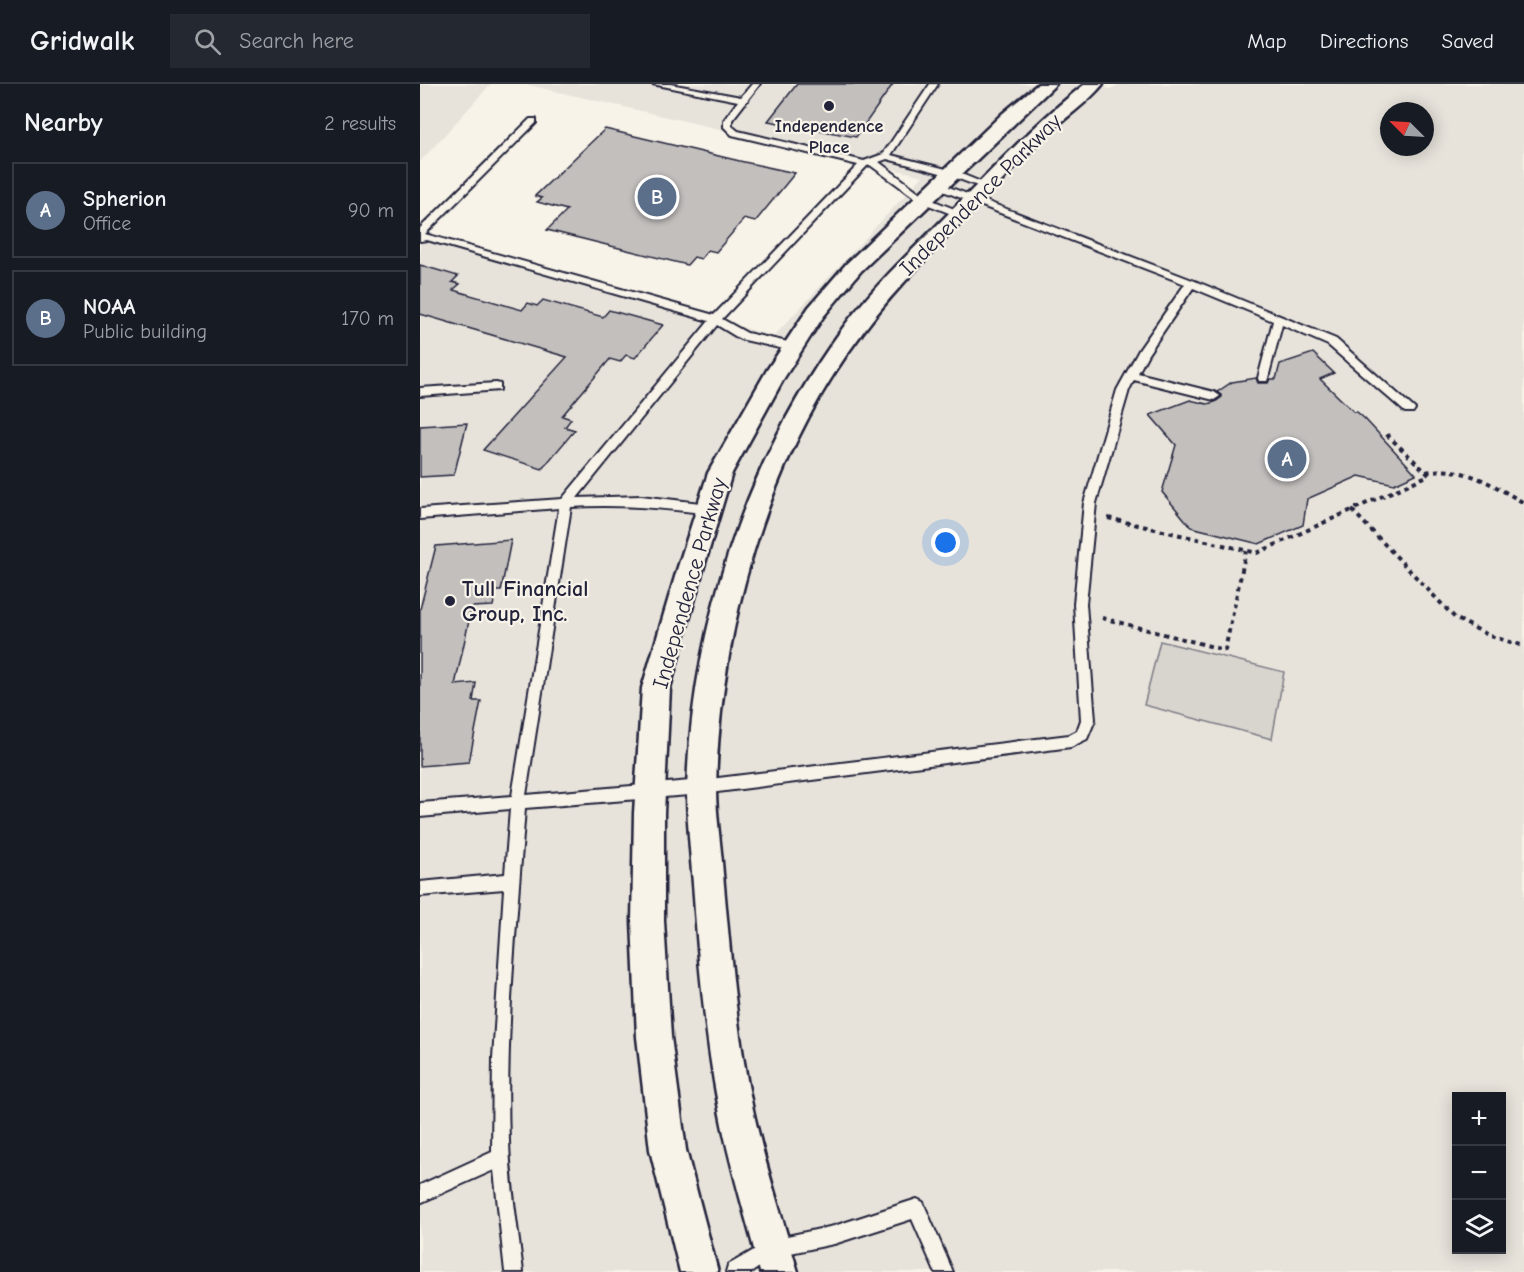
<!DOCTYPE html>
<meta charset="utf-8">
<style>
:root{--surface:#171b24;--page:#242831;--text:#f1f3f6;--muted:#9ea1a6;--line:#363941;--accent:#0b8043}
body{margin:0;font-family:"Comic Neue",sans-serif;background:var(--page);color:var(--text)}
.controls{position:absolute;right:18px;bottom:18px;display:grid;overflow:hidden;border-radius:0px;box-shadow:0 3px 15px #0003}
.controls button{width:54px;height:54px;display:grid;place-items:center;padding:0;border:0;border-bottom:2px solid var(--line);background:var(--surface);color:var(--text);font:30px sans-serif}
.compass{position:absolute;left:960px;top:18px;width:54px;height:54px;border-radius:50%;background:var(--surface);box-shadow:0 3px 15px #0003;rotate:294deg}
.you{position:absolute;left:526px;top:459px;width:21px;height:21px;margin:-15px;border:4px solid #fff;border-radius:50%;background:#1a73e8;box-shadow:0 0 0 9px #1a73e833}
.badge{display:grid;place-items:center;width:39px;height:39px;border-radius:50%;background:var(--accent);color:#fff;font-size:20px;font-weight:700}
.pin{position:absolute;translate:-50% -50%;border:3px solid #fff;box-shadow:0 2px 6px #0006}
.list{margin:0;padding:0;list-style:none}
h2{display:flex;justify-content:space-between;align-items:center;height:78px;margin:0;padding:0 24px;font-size:26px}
h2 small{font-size:20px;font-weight:400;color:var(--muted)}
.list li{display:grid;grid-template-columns:39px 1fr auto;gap:18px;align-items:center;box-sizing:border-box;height:96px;margin:0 12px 12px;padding:0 12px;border:2px solid var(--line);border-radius:0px}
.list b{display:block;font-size:22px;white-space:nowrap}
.list p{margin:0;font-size:20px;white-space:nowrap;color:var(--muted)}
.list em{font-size:20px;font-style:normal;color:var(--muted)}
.icon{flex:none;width:33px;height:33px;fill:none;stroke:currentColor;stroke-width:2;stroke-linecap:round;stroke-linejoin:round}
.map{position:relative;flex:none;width:1104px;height:1188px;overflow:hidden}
header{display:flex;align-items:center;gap:36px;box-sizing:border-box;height:84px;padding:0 30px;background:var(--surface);border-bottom:2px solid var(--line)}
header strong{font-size:28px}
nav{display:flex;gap:33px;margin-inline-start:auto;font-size:21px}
.search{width:420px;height:54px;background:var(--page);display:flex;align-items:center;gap:15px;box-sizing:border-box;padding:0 21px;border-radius:0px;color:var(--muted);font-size:22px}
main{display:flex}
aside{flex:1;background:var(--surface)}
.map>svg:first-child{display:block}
</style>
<header>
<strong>Gridwalk</strong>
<div class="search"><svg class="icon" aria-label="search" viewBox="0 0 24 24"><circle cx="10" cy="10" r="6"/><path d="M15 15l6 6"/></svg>Search here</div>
<nav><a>Map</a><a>Directions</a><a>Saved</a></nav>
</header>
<main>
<aside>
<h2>Nearby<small>2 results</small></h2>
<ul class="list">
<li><span class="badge" style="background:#5c6f8a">A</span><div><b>Spherion</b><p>Office</p></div><em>90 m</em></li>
<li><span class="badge" style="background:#5c6f8a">B</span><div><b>NOAA</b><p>Public building</p></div><em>170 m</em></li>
</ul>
</aside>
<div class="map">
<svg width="1104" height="1188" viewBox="0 0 1104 1188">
<rect width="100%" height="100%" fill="#f7f3e8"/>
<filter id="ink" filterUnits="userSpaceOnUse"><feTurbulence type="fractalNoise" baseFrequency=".0167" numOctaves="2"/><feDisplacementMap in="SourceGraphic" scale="12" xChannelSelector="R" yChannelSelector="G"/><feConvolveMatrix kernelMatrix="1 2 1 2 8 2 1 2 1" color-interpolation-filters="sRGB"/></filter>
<g filter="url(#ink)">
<g fill="#e7e3db" fill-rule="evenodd">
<polygon points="0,0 71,0 0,78"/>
<path d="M 104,0 L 678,0 L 690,5 L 700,0 L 1104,0 L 1104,1188 L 0,1188 L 0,154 L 354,252 L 503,92 ZM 969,27 L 1005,27 L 1005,63 L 969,63 ZM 1036,1012 L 1082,1012 L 1082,1166 L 1036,1166 Z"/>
</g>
<polygon fill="#d8d5cf" stroke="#7d7c85" stroke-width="1.5" points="740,557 864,588 852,655 724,621"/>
<g fill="#c2bfbd" stroke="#22223b" stroke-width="1.5">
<polygon points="377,0 473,0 436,53 348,37"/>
<polygon points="185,45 324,78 375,89 335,138 324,135 296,168 288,166 281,175 274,173 267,181 127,146 147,126 117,118 122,114 115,112"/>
<polygon points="0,181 38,192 32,198 40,200 33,206 102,226 108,219 117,222 123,216 183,233 189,226 243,241 215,274 206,271 200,278 190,275 142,332 151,335 145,343 155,346 122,385 63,366 147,273 0,230"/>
<polygon points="893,269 914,289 900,295 934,328 937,328 945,335 996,390 974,400 939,392 887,415 883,441 839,460 771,443 742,408 756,361 730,331 770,316 787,320 795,318 802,313 797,308 812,298 836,294 838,299 848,299 850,295 856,295 860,280"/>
<polygon points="47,339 34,391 0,393 0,342"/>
<polygon points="91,456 81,507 76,507 73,522 52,523 35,601 56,599 53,617 61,617 49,678 0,682 0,525 16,462"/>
</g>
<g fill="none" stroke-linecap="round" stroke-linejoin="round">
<g stroke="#22223b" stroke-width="4">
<g id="lane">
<path d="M 232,0 L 250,0 L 321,13 L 332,0 L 340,0 L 312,36 L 312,42 L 318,47 L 444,77 L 463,70 L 510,0 L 518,0 L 471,71 L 534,87 L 571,102 L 563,104 L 528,91 L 467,75 L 459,78 L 507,114 L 542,128 L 544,130 L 539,133 L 501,118 L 450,81 L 447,82 L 302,235 L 327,249 L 377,260 L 377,266 L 373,267 L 320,255 L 297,241 L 157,414 L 221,412 L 289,420 L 295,425 L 289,430 C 242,424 198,420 151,423 L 106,711 L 282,696 L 649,651 L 657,647 L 661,636 L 654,520 L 664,419 L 697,306 L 719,266 L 765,200 L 515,104 L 515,100 L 521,100 L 775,197 L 916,255 L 995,325 L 993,328 L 985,328 L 908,261 L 862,241 L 848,294 L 847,297 L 839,297 L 838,294 L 853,237 L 773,204 L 728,270 L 718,289 L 794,308 L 800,312 L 794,316 L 714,296 L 709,306 L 676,419 L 666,520 L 675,636 L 667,655 L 651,663 L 282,710 L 105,724 C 97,834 85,946 89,1057 C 90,1100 98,1145 103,1188 L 85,1188 L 74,1086 L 0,1119 L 0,1101 L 72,1068 L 73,974 L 84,805 L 0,812 L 0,798 L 85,790 L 90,725 L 0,733 L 0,719 L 92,712 L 139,424 L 0,435 L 0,425 L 142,415 L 289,237 L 7,156 L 0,157 L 0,144 L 110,35 L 116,35 L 116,39 L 5,150 L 294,231 L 438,81 L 312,51 L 304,43 L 304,36 L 318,17 Z"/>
<polygon points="76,299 80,300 80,306 0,312 0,304"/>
<polygon points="497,1115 503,1118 533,1188 515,1188 492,1135 414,1160 356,1172 332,1188 306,1188 308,1181 353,1155 414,1142"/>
</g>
</g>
<g stroke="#22223b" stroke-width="5">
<g id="street">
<polygon points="618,0 636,0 441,187 403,233 364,294 312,389 283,486 250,604 244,729 244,837 251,953 266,1066 298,1188 260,1188 230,1066 217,953 212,837 214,729 222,604 257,486 288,389 347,286 389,223 427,179 582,30"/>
<path d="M 665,0 L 683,0 C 667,20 643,35 624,53 C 597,80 572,108 545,135 C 510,171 473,207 443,248 C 346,376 300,545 296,704 C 296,733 301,761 303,790 C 310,867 316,945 332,1021 C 344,1078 362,1132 378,1188 L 340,1188 C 326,1132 308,1077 298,1020 C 286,957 280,892 275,828 C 273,788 267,748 267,708 C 271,543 327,374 425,241 C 457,198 497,162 534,124 C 577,81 617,37 665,0 Z"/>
</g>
</g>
<g stroke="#22223b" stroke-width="4" stroke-dasharray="4.5 4.5" stroke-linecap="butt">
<path d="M 1006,388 C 1044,381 1073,401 1104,419"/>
<polyline points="932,426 1035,534 1070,552 1104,562"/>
<polyline points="688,434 837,469 1009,391 964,348"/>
<polyline points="682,534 805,566 826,467"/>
</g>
<use href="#lane" fill="#f7f3e8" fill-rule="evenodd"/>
<use href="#street" fill="#f7f3e8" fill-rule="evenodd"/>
</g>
</g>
<g fill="#22223b" stroke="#f7f3e8" stroke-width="2">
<circle cx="409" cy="22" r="6"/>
<circle cx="30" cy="517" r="6"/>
</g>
<g text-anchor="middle" stroke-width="4.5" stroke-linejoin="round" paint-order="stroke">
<g font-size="18" font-weight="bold" fill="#22223b" stroke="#f7f3e8">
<text x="409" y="48">Independence<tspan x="409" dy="21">Place</tspan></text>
</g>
<g font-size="22" fill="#22223b" stroke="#f7f3e8">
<text transform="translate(560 110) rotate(-45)" y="8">Independence Parkway</text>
<text transform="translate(269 499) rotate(-74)" y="8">Independence Parkway</text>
</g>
<g font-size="22" font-weight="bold" fill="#22223b" stroke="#f7f3e8" text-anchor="start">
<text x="42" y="512">Tull Financial<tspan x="42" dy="25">Group, Inc.</tspan></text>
</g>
</g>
</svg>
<div class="controls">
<button>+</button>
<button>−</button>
<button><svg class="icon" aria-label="layers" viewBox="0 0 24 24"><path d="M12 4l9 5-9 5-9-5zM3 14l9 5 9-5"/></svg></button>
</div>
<svg class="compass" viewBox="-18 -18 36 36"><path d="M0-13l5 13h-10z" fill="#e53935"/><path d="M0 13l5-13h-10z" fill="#9ea1a6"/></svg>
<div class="you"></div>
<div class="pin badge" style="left:867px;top:375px;background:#5c6f8a">A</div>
<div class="pin badge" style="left:237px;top:113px;background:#5c6f8a">B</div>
</div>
</main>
